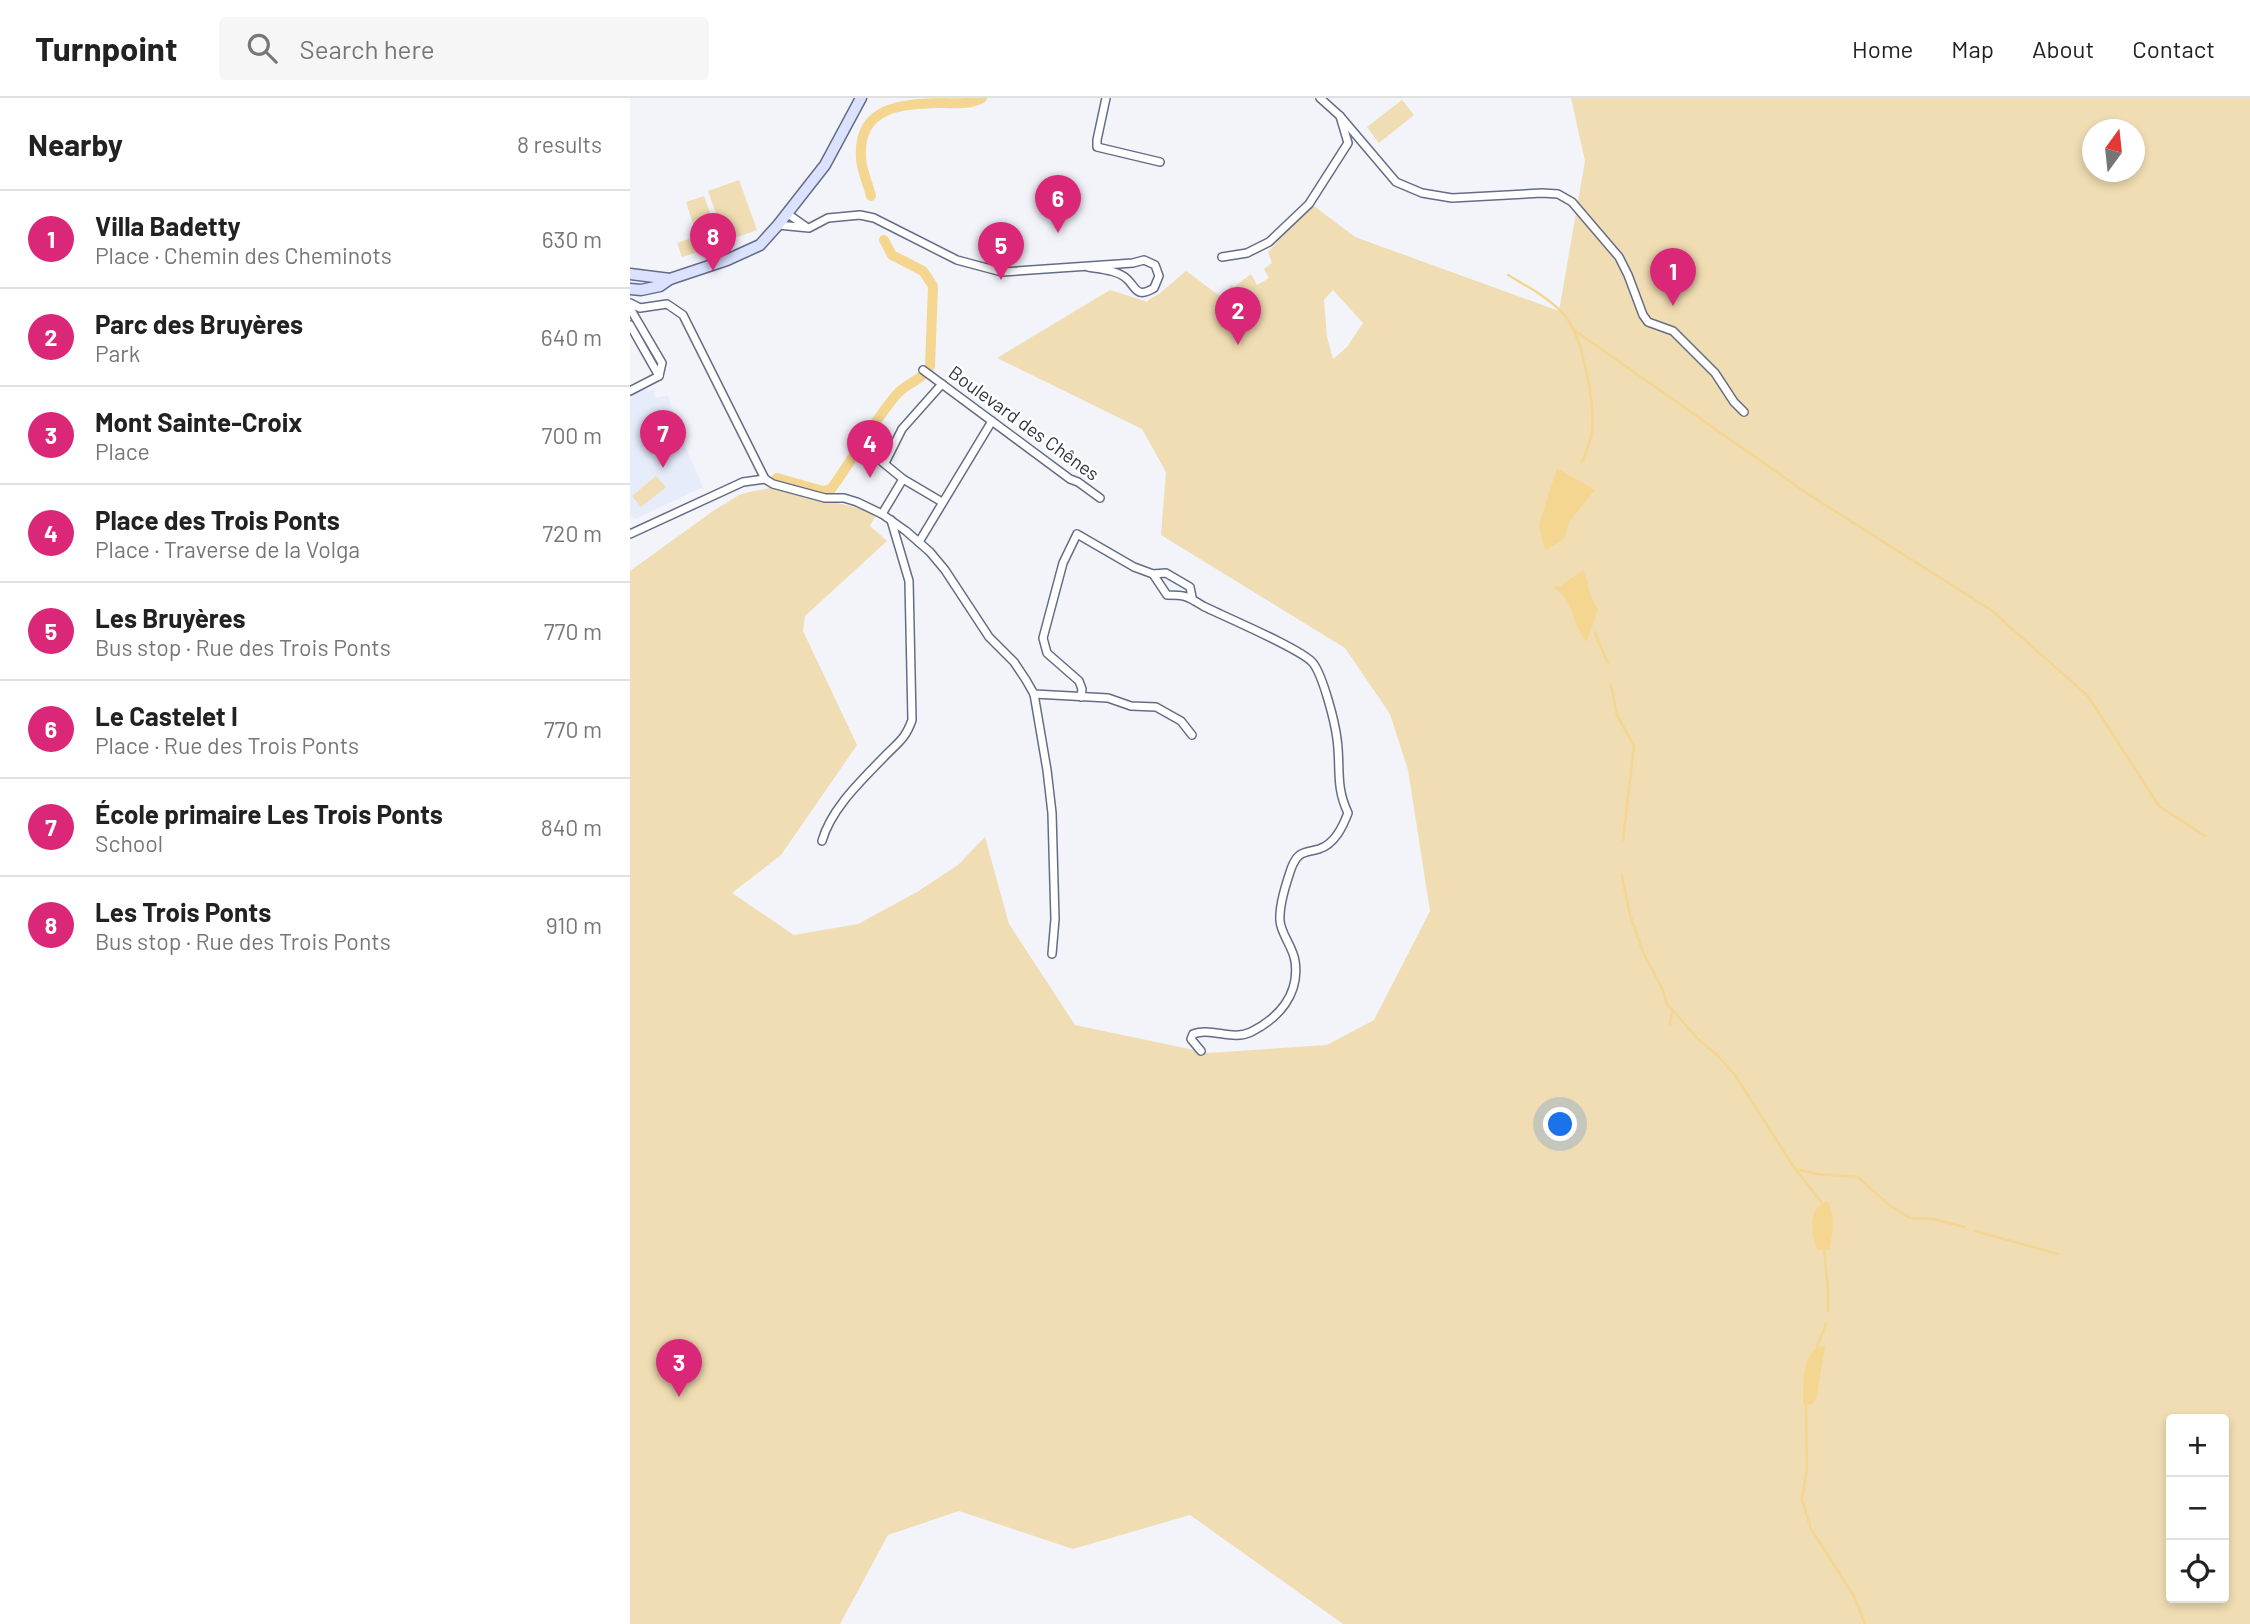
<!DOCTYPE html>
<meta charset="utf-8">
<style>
:root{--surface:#fff;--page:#f6f6f6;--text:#222;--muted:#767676;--line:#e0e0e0;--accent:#db2777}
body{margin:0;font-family:Barlow,sans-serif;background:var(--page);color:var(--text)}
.controls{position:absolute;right:21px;bottom:21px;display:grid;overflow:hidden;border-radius:7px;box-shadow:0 4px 10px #0003}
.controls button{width:63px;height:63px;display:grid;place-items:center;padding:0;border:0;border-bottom:2px solid var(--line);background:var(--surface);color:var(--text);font:35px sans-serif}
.compass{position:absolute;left:1452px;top:21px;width:63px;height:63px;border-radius:50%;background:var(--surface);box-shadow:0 4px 10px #0003;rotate:15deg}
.you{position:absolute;left:931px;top:1027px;width:24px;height:24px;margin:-18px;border:5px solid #fff;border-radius:50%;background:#1a73e8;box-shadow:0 0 0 10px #1a73e833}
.badge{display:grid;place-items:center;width:46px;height:46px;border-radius:50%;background:var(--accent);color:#fff;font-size:23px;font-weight:700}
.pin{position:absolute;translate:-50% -58px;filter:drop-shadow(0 2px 4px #0008)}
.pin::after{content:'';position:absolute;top:37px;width:24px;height:21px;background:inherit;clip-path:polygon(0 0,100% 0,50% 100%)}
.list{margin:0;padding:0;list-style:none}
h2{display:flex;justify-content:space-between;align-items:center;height:91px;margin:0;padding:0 28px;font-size:30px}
h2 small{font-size:23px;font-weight:400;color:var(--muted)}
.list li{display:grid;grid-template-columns:46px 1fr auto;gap:21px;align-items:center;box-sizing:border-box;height:98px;padding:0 28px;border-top:2px solid var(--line)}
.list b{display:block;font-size:26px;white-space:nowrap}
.list p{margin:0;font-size:23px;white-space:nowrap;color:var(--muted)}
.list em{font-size:23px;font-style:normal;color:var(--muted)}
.icon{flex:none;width:38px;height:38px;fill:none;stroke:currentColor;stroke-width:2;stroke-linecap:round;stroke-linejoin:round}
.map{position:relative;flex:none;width:1620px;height:1526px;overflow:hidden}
header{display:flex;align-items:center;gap:42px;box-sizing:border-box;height:98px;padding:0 35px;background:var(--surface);border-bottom:2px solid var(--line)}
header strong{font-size:33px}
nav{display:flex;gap:38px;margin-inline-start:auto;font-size:24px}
.search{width:490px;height:63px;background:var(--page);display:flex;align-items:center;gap:18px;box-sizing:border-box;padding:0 24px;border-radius:7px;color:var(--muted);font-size:26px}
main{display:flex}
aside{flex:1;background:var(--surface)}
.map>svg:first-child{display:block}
</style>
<header>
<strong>Turnpoint</strong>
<div class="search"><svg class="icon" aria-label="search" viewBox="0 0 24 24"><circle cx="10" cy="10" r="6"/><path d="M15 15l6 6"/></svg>Search here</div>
<nav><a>Home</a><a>Map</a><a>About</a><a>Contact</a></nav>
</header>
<main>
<aside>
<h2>Nearby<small>8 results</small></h2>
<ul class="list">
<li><span class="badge">1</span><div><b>Villa Badetty</b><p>Place · Chemin des Cheminots</p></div><em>630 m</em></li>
<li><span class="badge">2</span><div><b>Parc des Bruyères</b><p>Park</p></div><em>640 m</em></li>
<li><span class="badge">3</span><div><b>Mont Sainte-Croix</b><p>Place</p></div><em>700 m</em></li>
<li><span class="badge">4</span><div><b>Place des Trois Ponts</b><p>Place · Traverse de la Volga</p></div><em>720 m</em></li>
<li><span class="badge">5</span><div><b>Les Bruyères</b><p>Bus stop · Rue des Trois Ponts</p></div><em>770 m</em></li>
<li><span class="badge">6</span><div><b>Le Castelet I</b><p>Place · Rue des Trois Ponts</p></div><em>770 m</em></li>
<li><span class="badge">7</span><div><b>École primaire Les Trois Ponts</b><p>School</p></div><em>840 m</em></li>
<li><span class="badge">8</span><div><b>Les Trois Ponts</b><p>Bus stop · Rue des Trois Ponts</p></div><em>910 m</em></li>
</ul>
</aside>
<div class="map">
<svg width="1620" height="1526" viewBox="0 0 1620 1526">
<rect width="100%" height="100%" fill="#f2f4fa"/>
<polygon fill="#e7ecfb" points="24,290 25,300 38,297 49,334 73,389 5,421 0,417 0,296 16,291 19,294"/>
<g fill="#f0ddb3" fill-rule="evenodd">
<path d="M 941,0 L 1620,0 L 1620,1526 L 713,1526 L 560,1417 L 443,1451 L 329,1413 L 258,1437 L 210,1526 L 0,1526 L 0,473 L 83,413 L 109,397 L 119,394 L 140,390 L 234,411 L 246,417 L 240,428 L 257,443 L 175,518 L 173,533 L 227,647 L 151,757 L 102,795 L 164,837 L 228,826 L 287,794 L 328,767 L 355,739 L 379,826 L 445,927 L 578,955 L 697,947 L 744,922 L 800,813 L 778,672 L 760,616 L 715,550 L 531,437 L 536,374 L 512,331 L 367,260 L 480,192 L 518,204 L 518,202 L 529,196 L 556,173 C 567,180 579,191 592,199 L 601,187 L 604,189 L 621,176 L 627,187 L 639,180 L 634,171 L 642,165 L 638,154 L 647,144 L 651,136 L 684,108 L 725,139 L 929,213 L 955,63 ZM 1462,32 L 1504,32 L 1504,74 L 1462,74 ZM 703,192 L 733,225 L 717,249 L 703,261 L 697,239 L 694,202 ZM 1541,1321 L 1594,1321 L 1594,1500 L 1541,1500 Z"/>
<polygon points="772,2 784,17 749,45 737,29"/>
<polygon points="109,82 127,132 96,143 78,93"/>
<polygon points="74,98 83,123 64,129 56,104"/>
<polygon points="76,135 81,150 52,159 47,145"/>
<polygon points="26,378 36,389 11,409 2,398"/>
</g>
<g fill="#f4d691">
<polygon points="927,370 965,392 939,424 934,441 915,452 909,427"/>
<path d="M 953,472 C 960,487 957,496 968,511 L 957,544 C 940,524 946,503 923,489 L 930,488 Z"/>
<path d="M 1198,1103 C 1205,1119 1203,1136 1199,1152 L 1187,1152 C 1181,1135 1177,1109 1198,1103 Z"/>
<path d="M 1195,1248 L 1187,1297 L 1183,1306 L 1173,1307 C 1174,1285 1170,1265 1187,1249 Z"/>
</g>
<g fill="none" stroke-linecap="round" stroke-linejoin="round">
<g stroke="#f4d691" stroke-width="2.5">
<path d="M 878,177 C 898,189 920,200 935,218 C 953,239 965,306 962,333 C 961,344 956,354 952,364"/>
<polyline points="944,232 1178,396 1361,512 1458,598 1529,708 1575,738"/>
<polyline points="965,535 978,566"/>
<polyline points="981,587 987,617 1004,648 993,742"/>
<polyline points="992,778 1000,817 1013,854 1033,892 1037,906 1068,941 1087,957 1105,977 1165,1071 1188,1076 1228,1079 1259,1107 1280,1120 1303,1121 1335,1129"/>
<polyline points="1040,927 1042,914"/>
<polyline points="1166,1072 1192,1105"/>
<polyline points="1345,1133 1428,1156"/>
<polyline points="1194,1150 1198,1192 1198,1213"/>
<polyline points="1187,1249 1196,1226"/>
<polyline points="1176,1308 1177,1369 1172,1402 1181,1431 1224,1498 1235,1526"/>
</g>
<g stroke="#f4d691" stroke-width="10">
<path d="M 241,98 C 238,86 232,73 231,61 C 227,6 275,6 314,5 C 326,5 340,7 352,0"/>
<path d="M 147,380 L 193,393 L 201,391 C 224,360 242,325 267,296 C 277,285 293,282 300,268 L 303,188 L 293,173 L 262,157 L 254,142"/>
</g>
<g stroke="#646d87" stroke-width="10">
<g id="street">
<polyline points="476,0 467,42 467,49 530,64"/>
<polyline points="710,18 766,84 792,95 822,100 912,95 928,96 942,104 989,159 998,177 1013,217 1018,224 1043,233 1085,275 1104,304 1114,314"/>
<polyline points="158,116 175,128"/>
<path d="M 148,127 L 179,130 L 198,120 L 230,117 L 244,120 L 327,162 L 372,174 L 503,165 L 514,162 L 525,167 L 529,178 L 524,190 C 506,201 506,189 497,181 C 488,172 470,171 458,169"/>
<polyline points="592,159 617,155 639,144 679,106 718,45 710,18 690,0"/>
<polyline points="0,205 10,210 37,206 53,217 135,381 143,386 195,400 214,400 227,404 252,416 276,433 300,454 315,472 359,539 384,564 396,582 404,596 417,672 422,715 425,821 422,856"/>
<polyline points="0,227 29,278"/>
<polyline points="293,272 440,381 448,384 470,400"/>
<polyline points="0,293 29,278 32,265 1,212"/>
<polyline points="234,349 273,381 312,404"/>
<polyline points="255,365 272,331 312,286"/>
<polyline points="252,416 273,381"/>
<polyline points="0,436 113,384 135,381"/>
<polyline points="289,444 362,323"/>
<polyline points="523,476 536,475 560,489 562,499"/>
<polyline points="404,596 478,600 501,608 526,609 551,623 562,637"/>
<path d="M 451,599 L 452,591 L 449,583 L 417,555 L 413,540 L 433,465 L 447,436 L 504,469 L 523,476 L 537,497 C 556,497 557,498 573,508 C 593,518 672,551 683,565 C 693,578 705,624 707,641 C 711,669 705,688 718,715 C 713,728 705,746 689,751 C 675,755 668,752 661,771 C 656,786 649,807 650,823 C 651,836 663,849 665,863 C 670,896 649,920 621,934 C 602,943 581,929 563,936 L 561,941 L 571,953"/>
<path d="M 192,743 C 201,711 230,684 253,660 C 267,645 275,642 282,622 L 279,483 L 261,422"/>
</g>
</g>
<g stroke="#646d87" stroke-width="13">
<g id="secondary">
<polyline points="0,176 40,181"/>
<polyline points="0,191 11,192 30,188 40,181 97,162 130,147 148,127 195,67 231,0"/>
</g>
</g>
<use href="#street" stroke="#fff" stroke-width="7"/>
<use href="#secondary" stroke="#dae2ff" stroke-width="10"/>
</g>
<g text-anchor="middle" stroke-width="5" stroke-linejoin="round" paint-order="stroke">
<g font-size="19" fill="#313541" stroke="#fff">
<text transform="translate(394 325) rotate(36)" y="7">Boulevard des Chênes</text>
</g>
</g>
</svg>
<div class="controls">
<button>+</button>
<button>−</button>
<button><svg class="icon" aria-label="locate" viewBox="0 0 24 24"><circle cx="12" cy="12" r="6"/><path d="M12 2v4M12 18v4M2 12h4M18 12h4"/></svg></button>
</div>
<svg class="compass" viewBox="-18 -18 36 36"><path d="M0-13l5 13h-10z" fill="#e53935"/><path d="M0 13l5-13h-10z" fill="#767676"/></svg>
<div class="you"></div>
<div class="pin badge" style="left:1043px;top:208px">1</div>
<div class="pin badge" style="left:608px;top:247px">2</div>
<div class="pin badge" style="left:49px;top:1299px">3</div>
<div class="pin badge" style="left:240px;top:380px">4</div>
<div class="pin badge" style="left:371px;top:182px">5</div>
<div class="pin badge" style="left:428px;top:135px">6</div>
<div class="pin badge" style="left:33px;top:370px">7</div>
<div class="pin badge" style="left:83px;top:173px">8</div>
</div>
</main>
